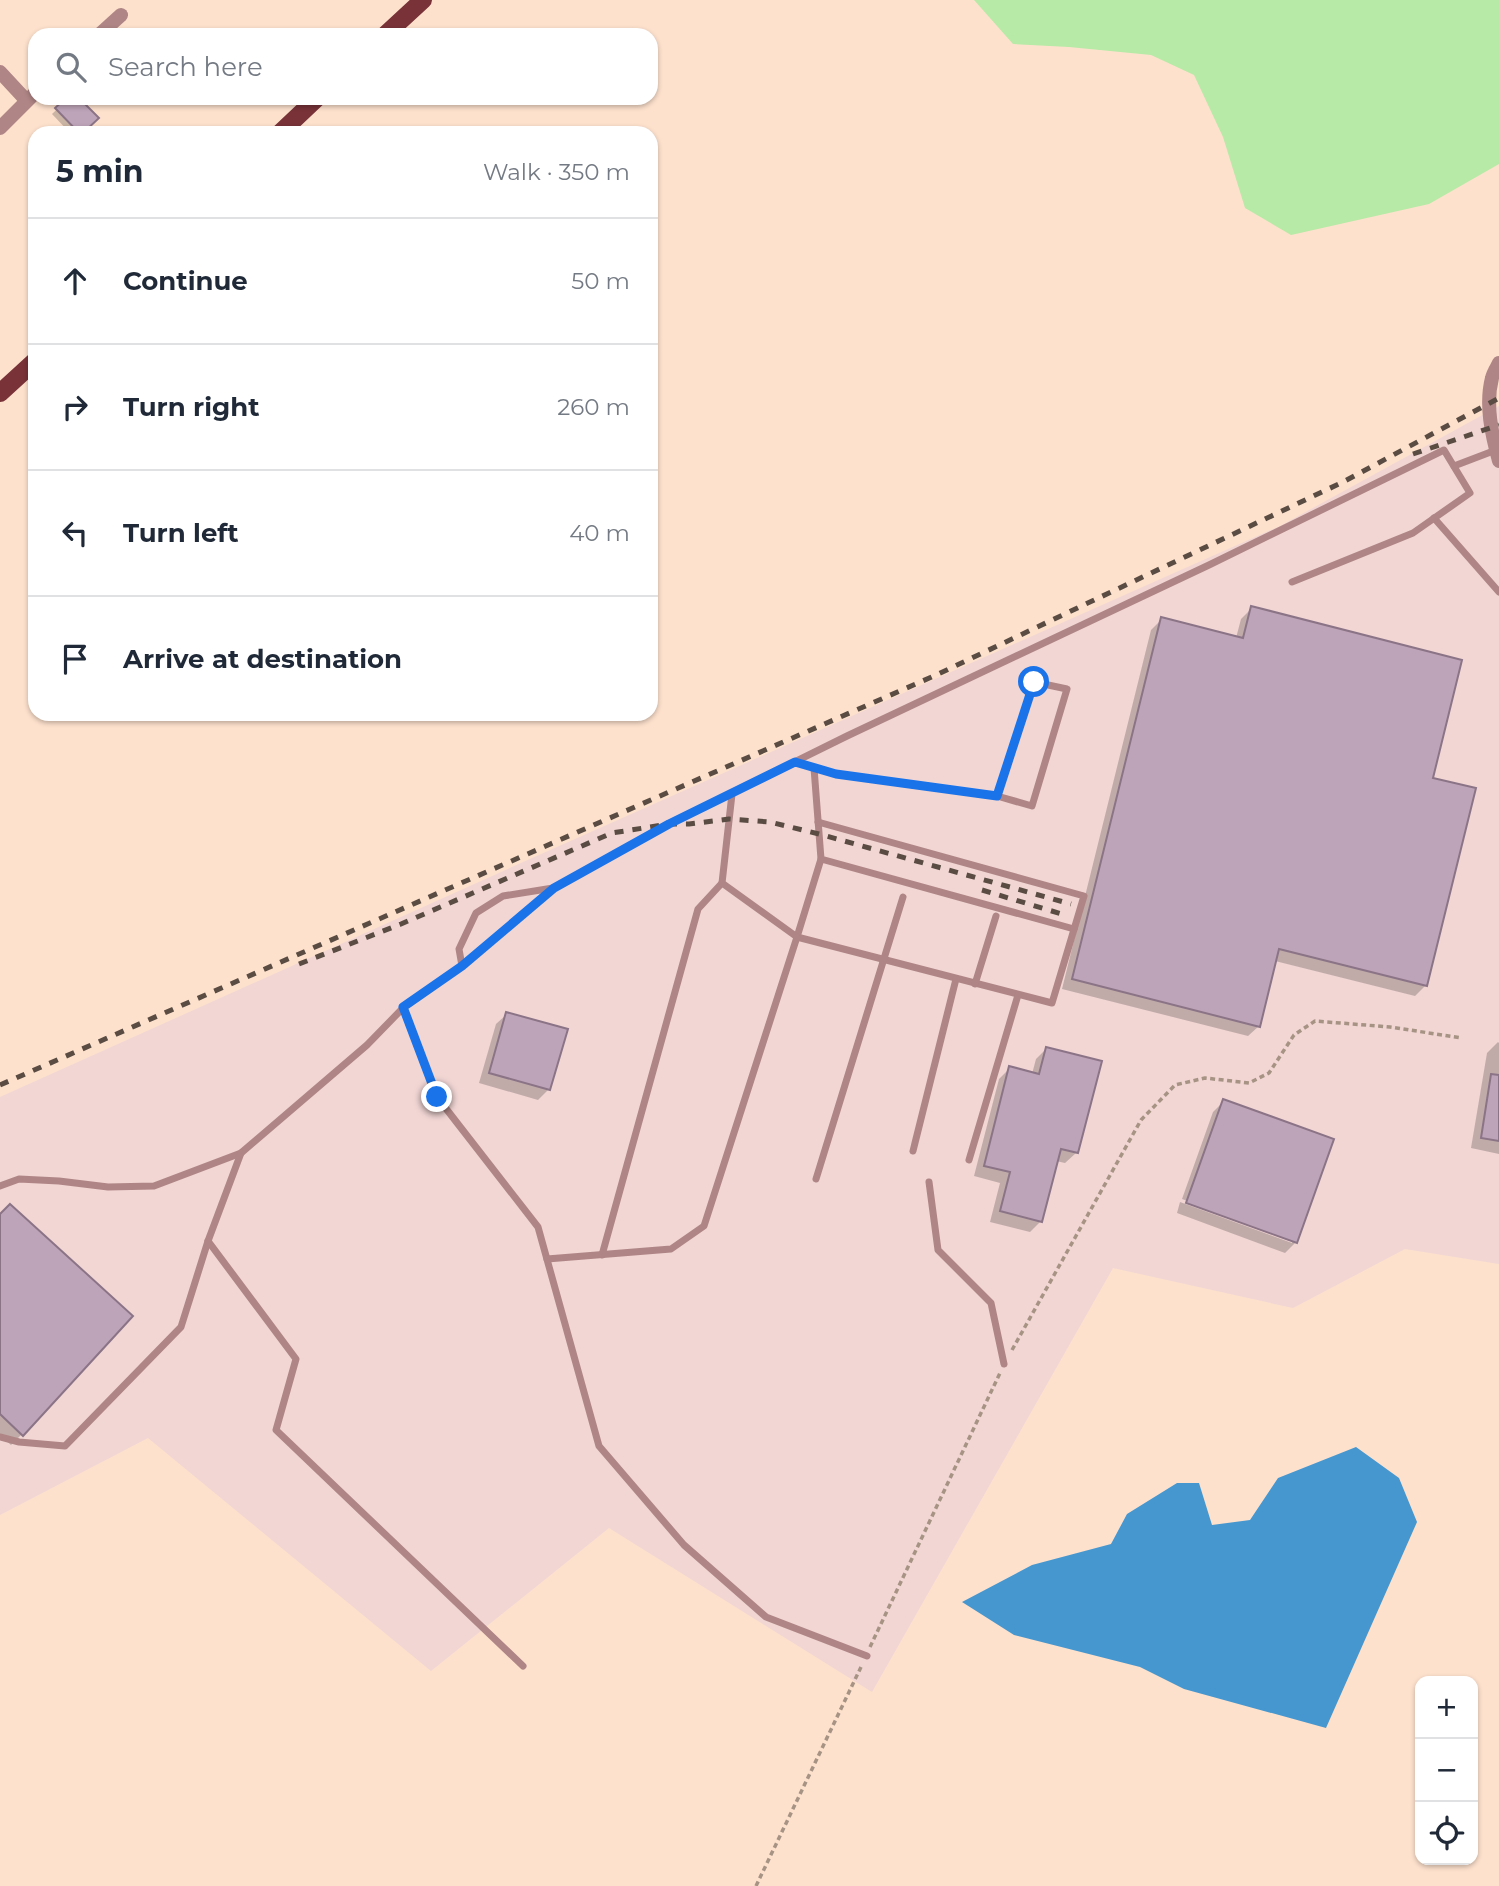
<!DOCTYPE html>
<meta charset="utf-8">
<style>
:root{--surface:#fff;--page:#f2f2f3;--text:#1f2937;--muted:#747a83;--line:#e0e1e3}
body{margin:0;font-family:Montserrat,sans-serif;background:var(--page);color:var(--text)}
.controls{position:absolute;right:21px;bottom:21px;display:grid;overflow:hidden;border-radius:14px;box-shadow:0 2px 5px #0004}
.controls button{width:63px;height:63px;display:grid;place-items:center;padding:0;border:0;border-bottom:2px solid var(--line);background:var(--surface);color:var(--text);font:35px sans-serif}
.stop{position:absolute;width:21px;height:21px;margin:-16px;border:5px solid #1a73e8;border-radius:50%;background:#fff}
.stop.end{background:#1a73e8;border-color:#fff;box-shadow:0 2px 7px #0008}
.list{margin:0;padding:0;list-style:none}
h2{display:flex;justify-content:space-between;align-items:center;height:91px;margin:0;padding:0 28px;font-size:30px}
h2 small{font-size:23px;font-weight:400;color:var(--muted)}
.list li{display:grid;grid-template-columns:46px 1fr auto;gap:21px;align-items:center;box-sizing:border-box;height:126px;padding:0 28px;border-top:2px solid var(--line)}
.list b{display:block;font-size:26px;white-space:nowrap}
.list em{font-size:23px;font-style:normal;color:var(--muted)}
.icon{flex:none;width:38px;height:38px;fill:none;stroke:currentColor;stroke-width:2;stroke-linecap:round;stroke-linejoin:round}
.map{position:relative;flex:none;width:1499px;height:1886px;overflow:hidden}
.search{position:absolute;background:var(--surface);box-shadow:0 2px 5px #0004;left:28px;top:28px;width:630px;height:77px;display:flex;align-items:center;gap:18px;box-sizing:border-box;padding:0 24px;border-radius:21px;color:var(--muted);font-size:26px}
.panel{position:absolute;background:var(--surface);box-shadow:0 2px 5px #0004;left:28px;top:126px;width:630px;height:595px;border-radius:21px}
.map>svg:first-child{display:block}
</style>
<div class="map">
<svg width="1499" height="1886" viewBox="0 0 1499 1886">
<rect width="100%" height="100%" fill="#fde1cd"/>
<polygon fill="#f1d6d4" points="1499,406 1499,1264 1405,1249 1293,1308 1113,1268 872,1692 609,1528 431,1671 148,1438 0,1515 0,1097 521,863 1280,526"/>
<polygon fill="#b7eaa6" points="974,0 1499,0 1499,164 1429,204 1291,235 1245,208 1223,137 1194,75 1151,55 1069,47 1013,44"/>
<polygon fill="#4697d0" points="1356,1447 1399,1478 1417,1522 1326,1728 1184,1689 1140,1667 1014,1635 962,1602 1032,1565 1111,1544 1127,1514 1177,1483 1199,1483 1212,1525 1250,1520 1278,1478"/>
<g fill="#0003">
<polygon points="69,98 77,98 81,133 70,133 52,114"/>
<polygon points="1252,608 1431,779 1426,985 1415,996 1275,961 1259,1026 1248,1036 1062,989 1151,630 1162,619 1236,638 1241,619"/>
<polygon points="507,1014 549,1089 538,1100 479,1083 496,1024"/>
<polygon points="1498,1042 1499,1043 1499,1154 1471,1148 1487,1053"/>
<polygon points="1046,1049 1076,1153 1065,1163 1056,1161 1041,1221 1030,1232 990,1222 1000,1183 974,1176 999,1079 1010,1068 1032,1074 1036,1059"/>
<polygon points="1224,1101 1296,1242 1285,1253 1177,1213 1180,1202 1292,1243 1292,1239 1182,1199 1213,1112"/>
<polygon points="0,1216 22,1434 11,1445 0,1435"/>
</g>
<g fill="#bea4b8" stroke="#8c7487" stroke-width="2">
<polygon points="66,98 79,98 99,118 83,133 79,133 55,108"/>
<polygon points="1251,606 1462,660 1433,778 1476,788 1427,986 1279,949 1260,1027 1072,979 1161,617 1243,638"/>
<polygon points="506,1012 568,1029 550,1090 489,1073"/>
<polygon points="1046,1047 1102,1061 1078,1153 1061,1149 1042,1222 1000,1211 1010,1172 984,1166 1009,1066 1039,1074"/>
<polygon points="1491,1074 1499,1075 1499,1141 1481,1138"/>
<polygon points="1223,1099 1334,1139 1297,1243 1186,1203"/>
<polygon points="10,1204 133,1316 23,1436 0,1414 0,1214"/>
</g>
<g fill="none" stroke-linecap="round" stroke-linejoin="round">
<g stroke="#a79384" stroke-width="3.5" stroke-dasharray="5 3.5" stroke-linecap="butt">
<polyline points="1012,1350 1141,1120 1175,1085 1205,1078 1249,1083 1269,1073 1294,1035 1315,1021 1390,1027 1462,1038"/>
<polyline points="870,1647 1000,1373"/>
<polyline points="756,1886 861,1667"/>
</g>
<g stroke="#af8585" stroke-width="7">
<polyline points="1454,466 1496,450"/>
<polyline points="1434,518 1499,592"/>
<polyline points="796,762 836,774 997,796 1032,806 1067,689 1034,682 997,796"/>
<polyline points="814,768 821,859 1074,929"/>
<polyline points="818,822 1084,896 1052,1003 797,937 821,859"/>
<polyline points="462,966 459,949 476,913 503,896 553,888"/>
<polyline points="975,984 996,916"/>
<polyline points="403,1008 437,1097 538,1227 599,1446 684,1545 766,1617 867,1656"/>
<polyline points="913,1151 956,979"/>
<polyline points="969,1160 1018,995"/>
<polyline points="816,1179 903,897"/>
<polyline points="929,1182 938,1250 991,1303 1004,1364"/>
<polyline points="0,1186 19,1179 59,1181 108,1187 154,1186 241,1153 367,1045 403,1008 462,966 554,888 669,824 847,736 1209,565 1444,450 1470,493 1413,533 1292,582"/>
<polyline points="208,1241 296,1359 276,1430 523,1666"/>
<polyline points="602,1255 698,909 722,883"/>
<polyline points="547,1259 671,1249 704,1226 797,937 722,883 732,794"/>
<polyline points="0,1437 19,1442 65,1446 181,1327 208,1241 241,1153"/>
</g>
<g stroke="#af8585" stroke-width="14">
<polyline points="99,35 121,15"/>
<polyline points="0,72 26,100"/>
<polyline points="0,128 35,93"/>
<path d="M 1499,363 C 1497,367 1493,373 1492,378 C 1485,405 1492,435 1499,461"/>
</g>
<g stroke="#783238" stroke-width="18">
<polyline points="385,35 423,0"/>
<polyline points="280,133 317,98"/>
<polyline points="0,393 35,361"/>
</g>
<g stroke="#5a4c42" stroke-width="5" stroke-dasharray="9 9" stroke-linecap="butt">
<polyline points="1413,454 1499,425"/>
<polyline points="982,890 1065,915"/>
<polyline points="299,964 401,924 612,833 669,824 689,824 729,819 770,822 819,834 1071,904"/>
<polyline points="0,1085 934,676 1343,482 1499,398"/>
</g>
</g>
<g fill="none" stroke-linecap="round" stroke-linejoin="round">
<polyline stroke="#1a73e8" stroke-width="9" points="437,1097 403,1007 462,966 554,888 669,824 795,762 836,774 997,796 1034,682"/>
</g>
</svg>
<div class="controls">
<button>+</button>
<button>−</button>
<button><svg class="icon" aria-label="locate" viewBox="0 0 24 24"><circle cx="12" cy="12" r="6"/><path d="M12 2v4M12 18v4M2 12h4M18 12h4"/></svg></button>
</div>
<div class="stop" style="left:1034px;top:682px"></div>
<div class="stop end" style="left:437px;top:1097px"></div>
<div class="search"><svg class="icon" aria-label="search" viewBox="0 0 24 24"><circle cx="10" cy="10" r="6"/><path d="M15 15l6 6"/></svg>Search here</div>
<section class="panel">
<h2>5 min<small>Walk · 350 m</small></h2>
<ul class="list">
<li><svg class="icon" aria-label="ahead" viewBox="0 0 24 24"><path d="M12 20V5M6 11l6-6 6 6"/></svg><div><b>Continue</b></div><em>50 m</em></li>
<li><svg class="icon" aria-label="right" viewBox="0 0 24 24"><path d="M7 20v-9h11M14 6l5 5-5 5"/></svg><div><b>Turn right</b></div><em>260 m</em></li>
<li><svg class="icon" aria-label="left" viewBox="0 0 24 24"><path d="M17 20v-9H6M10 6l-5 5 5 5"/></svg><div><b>Turn left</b></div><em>40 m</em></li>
<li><svg class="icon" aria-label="arrive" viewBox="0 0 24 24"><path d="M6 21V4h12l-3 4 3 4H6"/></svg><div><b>Arrive at destination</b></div></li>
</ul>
</section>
</div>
